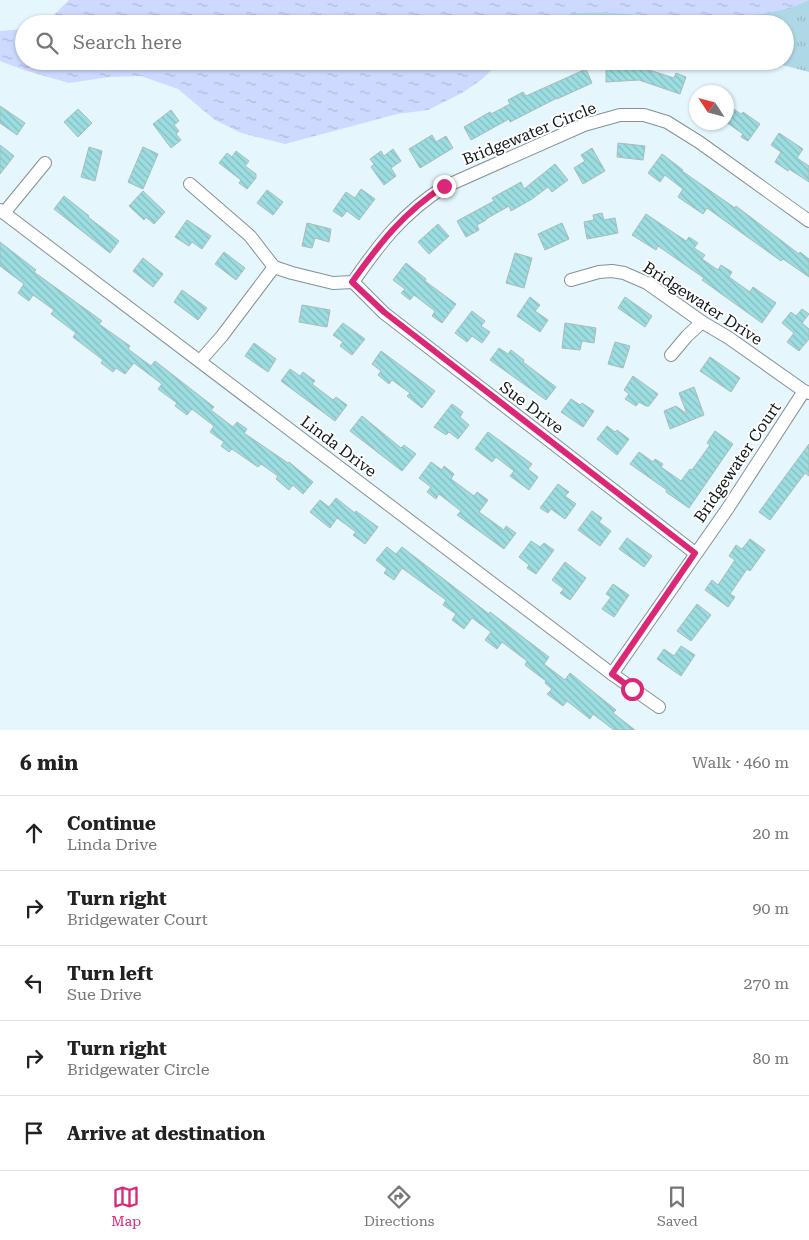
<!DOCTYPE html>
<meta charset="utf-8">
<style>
:root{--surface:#fff;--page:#f6f6f6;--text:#222;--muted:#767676;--line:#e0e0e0;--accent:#db2777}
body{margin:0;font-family:"Roboto Serif",serif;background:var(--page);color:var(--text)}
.compass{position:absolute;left:689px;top:85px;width:45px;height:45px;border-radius:50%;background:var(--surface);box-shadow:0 1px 4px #0004;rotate:306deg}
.stop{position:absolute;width:15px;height:15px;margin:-11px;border:4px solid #db2777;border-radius:50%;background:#fff}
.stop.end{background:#db2777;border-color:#fff;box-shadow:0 1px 5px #0008}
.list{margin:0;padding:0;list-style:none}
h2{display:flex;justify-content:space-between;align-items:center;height:65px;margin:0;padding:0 20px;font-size:21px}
h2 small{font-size:16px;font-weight:400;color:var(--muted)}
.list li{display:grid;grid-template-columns:32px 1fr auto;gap:15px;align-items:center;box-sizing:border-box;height:75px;padding:0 20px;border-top:1px solid var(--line)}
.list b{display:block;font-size:19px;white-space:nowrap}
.list p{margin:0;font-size:16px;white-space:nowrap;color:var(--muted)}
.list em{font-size:16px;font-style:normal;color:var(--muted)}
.icon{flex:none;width:28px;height:28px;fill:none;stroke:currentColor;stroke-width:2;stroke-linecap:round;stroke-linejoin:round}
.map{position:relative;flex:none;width:809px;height:730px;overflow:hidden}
.search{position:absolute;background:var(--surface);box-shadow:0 1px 4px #0004;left:15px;right:15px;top:15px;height:55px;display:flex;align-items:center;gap:12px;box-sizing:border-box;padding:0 18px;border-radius:28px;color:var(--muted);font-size:19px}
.sheet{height:440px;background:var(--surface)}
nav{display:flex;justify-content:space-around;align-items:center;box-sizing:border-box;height:70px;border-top:1px solid var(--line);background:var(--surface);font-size:14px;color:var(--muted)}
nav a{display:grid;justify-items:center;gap:2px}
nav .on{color:var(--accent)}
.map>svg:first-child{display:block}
</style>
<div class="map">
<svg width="809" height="730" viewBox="0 0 809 730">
<defs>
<pattern id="park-tufts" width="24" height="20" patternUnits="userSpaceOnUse" patternTransform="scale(1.25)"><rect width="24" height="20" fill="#afd8e7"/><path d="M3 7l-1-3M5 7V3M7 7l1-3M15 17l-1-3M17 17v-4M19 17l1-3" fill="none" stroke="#96b9c5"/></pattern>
<pattern id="water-ripples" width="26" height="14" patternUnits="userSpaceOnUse" patternTransform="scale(1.25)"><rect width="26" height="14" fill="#cdd9ff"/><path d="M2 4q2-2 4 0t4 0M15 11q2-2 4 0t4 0" fill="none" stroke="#afbada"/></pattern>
<pattern id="building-back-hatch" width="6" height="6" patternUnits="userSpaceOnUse" patternTransform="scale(1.25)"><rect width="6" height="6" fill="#9bdde0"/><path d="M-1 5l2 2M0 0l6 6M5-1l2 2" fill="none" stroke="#84bdbf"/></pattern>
</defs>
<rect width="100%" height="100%" fill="#e5f6fc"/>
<polygon fill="url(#park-tufts)" points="524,0 809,0 809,72 767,61 785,61 785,24 525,24"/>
<g fill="url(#water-ripples)">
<path d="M 69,0 L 809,0 C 774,19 697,21 657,17 C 632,15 606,11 580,13 C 568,14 555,20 543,24 L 45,24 Z"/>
<polygon points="24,29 24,61 501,61 481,80 462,93 428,110 397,114 285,144 241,133 215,120 178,89 141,76 109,77 69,83 24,70 0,61 0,31"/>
</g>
<g fill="url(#building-back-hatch)" stroke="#aabbbc">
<polygon points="643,64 643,68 674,78 676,73 686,77 680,94 639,80 606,82 606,66"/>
<polygon points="586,69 592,83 557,99 557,98 510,122 509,119 471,140 464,127 490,112 491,114 510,104 508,100 523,92 526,96"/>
<polygon points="726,104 741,114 743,112 760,124 748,141 741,137 743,134 726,122"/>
<polygon points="0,106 25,123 17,135 0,123"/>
<polygon points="78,109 92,123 78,137 64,122"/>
<polygon points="171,110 179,121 174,125 179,131 176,134 181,140 171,148 153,124"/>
<polygon points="779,133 803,149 797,158 809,166 809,182 789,169 788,171 775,162 781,152 771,145"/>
<polygon points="432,135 436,142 446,136 453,148 420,168 409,149"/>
<polygon points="618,143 645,146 643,160 617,157"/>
<polygon points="0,145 14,156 0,174"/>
<polygon points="89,147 102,151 95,181 81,177"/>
<polygon points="143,147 158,154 143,189 128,182"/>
<polygon points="592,148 605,171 583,184 574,168 585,161 581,155"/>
<polygon points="393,149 401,161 391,168 396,176 384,185 371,167 374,164 370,159 381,151 384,156"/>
<polygon points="236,151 249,161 245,166 256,174 256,178 247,189 239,183 241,180 219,163 227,153 232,157"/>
<polygon points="662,154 683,170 682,171 735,208 736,206 799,254 800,252 809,259 809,277 783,259 781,261 707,208 703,214 678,197 683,189 665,175 660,182 648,173"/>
<polygon points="555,164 568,180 552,192 548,187 532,199 511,211 509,206 486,219 486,220 477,225 479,230 466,237 457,221 494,201 492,198 521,182 524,189"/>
<polygon points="361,189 375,199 359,220 347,211 342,217 333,211 346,192 355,198"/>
<polygon points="267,190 283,202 273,215 257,203"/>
<polygon points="143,191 165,212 154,224 146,217 144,220 129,206"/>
<polygon points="64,196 89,216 88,217 119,241 110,253 54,209"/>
<polygon points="602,213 604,220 615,218 618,233 587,239 584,222 594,220 593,215"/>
<polygon points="646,214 686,241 689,237 698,243 694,248 705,255 702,259 718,270 721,265 732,272 729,277 750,292 753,287 776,303 762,323 702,280 704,278 658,246 656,250 632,235"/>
<polygon points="187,220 211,236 202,249 192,242 189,246 175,237"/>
<polygon points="307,223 331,229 329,242 315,238 312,248 302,246"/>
<polygon points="562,223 569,239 545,250 538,234"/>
<polygon points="438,224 449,236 429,254 418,242"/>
<polygon points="0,242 36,270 34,272 102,321 99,324 130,346 128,349 151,366 155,361 214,407 211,410 233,427 237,422 247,429 244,433 288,463 289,462 313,482 303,494 293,485 289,490 276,479 278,476 261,464 258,467 232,449 229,452 221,446 224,442 210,432 214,426 192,409 187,415 175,406 177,403 158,389 162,384 134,363 125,374 116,368 113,372 101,363 103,360 73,337 76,333 51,314 54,310 33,295 29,301 18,293 24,284 0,266"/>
<polygon points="224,252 245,268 236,280 215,264"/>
<polygon points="515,253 532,258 524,288 506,283"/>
<polygon points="143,258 163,274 153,287 133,271"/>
<polygon points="406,263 426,279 425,281 456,304 442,323 432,316 435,311 414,295 410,300 401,293 405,289 393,280"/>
<polygon points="182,290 207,308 198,320 174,302"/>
<polygon points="530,297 540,305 535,311 548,320 540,332 517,316"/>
<polygon points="625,297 652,316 645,327 618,308"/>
<polygon points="302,305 330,310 327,327 299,322"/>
<polygon points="802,309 809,314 802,323 809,329 809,339 799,351 787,342 794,333 782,323 791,312 796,316"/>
<polygon points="472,311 485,321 481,326 490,332 482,343 472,336 467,342 455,333"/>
<polygon points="343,323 365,339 352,355 340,346 343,342 333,335"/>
<polygon points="565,323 596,328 594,343 582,341 580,350 562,348"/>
<polygon points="615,342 630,346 623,368 608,364"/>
<polygon points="254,343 276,359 268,372 245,356"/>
<polygon points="499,348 508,354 511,350 524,360 523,362 556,387 546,400 490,360"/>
<polygon points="381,351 435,391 422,408 407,396 410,393 392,380 389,384 378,375 381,371 372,364"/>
<polygon points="710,357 740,378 731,392 700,371"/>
<polygon points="290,369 300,376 303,372 315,381 312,384 333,400 336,397 347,405 335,421 281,381"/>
<polygon points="633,376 658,394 649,406 646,406 639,402 636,406 625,399 629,394 624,390"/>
<polygon points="694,387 704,415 670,429 664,411 676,406 687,414 679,393"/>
<polygon points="571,399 580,405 582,403 594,411 583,427 561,412"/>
<polygon points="452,404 463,412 460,417 469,425 458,439 449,432 446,435 434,427"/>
<polygon points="362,416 401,448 404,445 416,454 402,471 350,431"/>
<polygon points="607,426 615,432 617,430 629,439 617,455 597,439"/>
<polygon points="715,431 733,444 689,508 666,492 667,490 630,464 639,452 653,462 655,459 663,464 661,467 681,481 690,469 692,470 710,445 707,443"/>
<polygon points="488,432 532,464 528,469 538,477 529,490 510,476 514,471 496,457 492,462 475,449"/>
<polygon points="809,444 809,476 805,473 770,520 759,512"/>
<polygon points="431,462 442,470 444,466 454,474 451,479 474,496 477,492 488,500 479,512 504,530 506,526 516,533 504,549 457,515 461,511 439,494 436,499 427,492 431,487 419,478"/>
<polygon points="558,484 569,492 565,496 576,504 565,519 551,509 548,513 540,508"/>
<polygon points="336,498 355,513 356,511 378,527 365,544 353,535 356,532 337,518 330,528 310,512 320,500 329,507"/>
<polygon points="592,511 602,518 599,522 611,531 600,546 578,530"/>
<polygon points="627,538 652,556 644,567 619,549"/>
<polygon points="750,539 765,550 750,571 747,569 730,594 735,597 728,607 705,590 712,580 718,585 735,560 729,556 736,545 742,549"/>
<polygon points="531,541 540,547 544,543 554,550 536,574 527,568 529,565 519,557"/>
<polygon points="387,547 396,554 402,547 489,614 490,612 549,657 544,664 565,680 570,673 616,710 613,713 635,730 614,730 593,714 590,719 567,701 563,706 547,694 552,689 545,683 546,681 525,665 527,661 502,642 497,649 485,640 491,632 472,618 464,629 452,620 456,614 443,605 446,600 402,568 394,580 384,573 387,569 376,560"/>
<polygon points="565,562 586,578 570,600 560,593 564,589 552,580"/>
<polygon points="613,584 629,595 614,617 602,609 611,597 606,594"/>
<polygon points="697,604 711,615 691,641 677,631"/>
<polygon points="681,646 695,655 681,676 657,659 664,649 674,656"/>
</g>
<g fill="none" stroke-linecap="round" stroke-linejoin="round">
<g stroke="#839298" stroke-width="14">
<g id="minor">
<polyline points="190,184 250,236 274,267"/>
<polyline points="0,210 612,674 659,707"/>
<polyline points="4,213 45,163"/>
<path d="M 274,267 L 292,273 L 333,283 L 353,282 C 380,243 403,213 444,187 L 584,125 L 620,115 L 644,115 L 667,122 L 699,142 L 809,221"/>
<polyline points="571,280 599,272 612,271 624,273 647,283 702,322 729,338 804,391 809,393"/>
<polyline points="353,282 384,313 695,553"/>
<polyline points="671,355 687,336 702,322"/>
<polyline points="200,361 222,336 274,267"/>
<polyline points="612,674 728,508 804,391"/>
</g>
</g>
<use href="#minor" stroke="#fff" stroke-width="12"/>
</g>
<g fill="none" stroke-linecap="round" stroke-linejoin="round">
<path stroke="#db2777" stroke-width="6" d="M 444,186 C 403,213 380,243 352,282 L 384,312 L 695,553 L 612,674 L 632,689"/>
</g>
<g text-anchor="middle" stroke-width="4" stroke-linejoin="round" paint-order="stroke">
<g font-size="16" fill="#101618" stroke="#fff">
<text transform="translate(529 133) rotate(-22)" y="6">Bridgewater Circle</text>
<text transform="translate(703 303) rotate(33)" y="6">Bridgewater Drive</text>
<text transform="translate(532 407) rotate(37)" y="6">Sue Drive</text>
<text transform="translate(339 446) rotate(37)" y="6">Linda Drive</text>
<text transform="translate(737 462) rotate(-56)" y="6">Bridgewater Court</text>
</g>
</g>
</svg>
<svg class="compass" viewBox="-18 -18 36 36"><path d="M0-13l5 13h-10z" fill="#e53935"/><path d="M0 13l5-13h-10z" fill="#767676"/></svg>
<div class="stop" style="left:632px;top:689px"></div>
<div class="stop end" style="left:444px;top:186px"></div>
<div class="search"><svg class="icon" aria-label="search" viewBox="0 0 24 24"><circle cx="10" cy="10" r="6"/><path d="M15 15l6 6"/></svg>Search here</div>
</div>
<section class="sheet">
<h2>6 min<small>Walk · 460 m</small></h2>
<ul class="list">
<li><svg class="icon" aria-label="ahead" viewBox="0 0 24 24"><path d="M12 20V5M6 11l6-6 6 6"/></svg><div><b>Continue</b><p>Linda Drive</p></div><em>20 m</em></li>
<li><svg class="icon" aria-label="right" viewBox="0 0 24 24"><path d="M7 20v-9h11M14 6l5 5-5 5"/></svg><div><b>Turn right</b><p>Bridgewater Court</p></div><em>90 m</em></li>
<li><svg class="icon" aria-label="left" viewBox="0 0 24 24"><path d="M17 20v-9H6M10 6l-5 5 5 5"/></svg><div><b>Turn left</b><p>Sue Drive</p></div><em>270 m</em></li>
<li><svg class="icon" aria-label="right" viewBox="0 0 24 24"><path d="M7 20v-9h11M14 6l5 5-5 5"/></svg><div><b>Turn right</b><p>Bridgewater Circle</p></div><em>80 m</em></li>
<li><svg class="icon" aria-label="arrive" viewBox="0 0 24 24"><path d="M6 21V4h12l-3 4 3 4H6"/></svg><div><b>Arrive at destination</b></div></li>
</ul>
</section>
<nav>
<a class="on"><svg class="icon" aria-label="map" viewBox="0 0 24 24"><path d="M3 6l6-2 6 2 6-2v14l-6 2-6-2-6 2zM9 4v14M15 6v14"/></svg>Map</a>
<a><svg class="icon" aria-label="directions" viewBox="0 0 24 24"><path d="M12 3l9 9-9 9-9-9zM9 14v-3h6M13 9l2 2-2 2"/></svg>Directions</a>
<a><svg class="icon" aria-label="saved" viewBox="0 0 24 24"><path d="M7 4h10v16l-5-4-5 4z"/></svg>Saved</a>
</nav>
